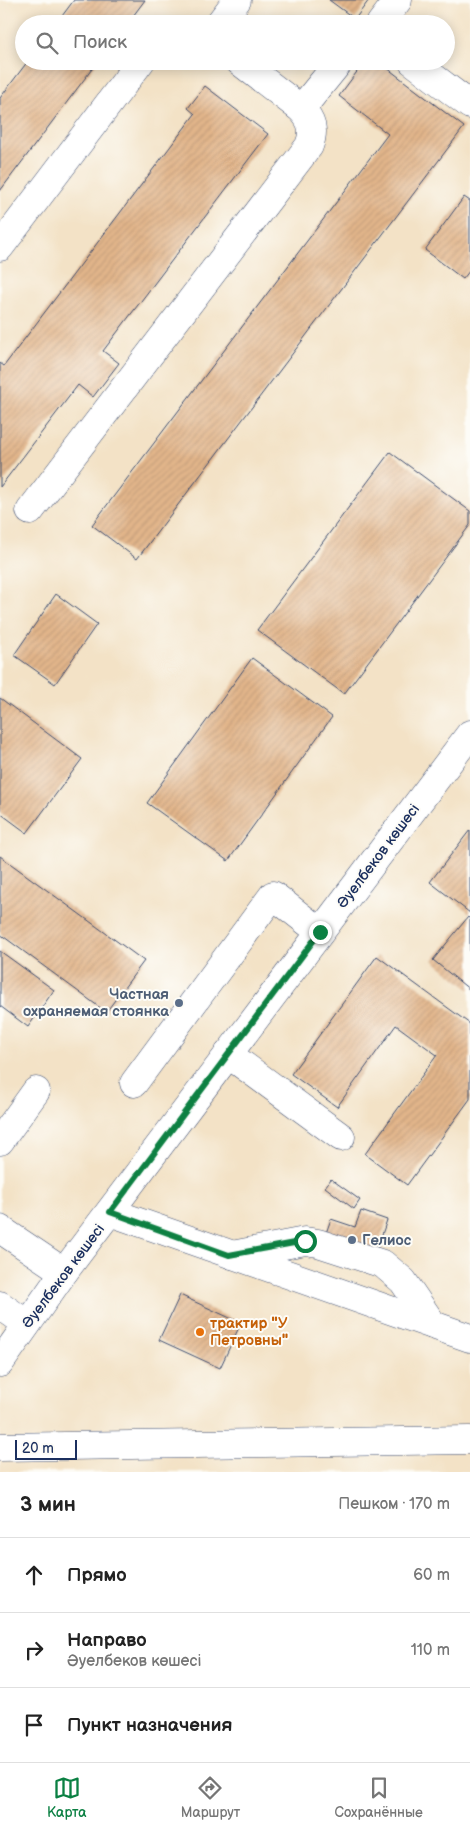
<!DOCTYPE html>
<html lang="ru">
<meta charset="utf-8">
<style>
:root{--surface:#fff;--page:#f2f2f2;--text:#222;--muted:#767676;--line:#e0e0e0;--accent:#0b8043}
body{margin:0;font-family:"Balsamiq Sans",sans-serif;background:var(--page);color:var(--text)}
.scale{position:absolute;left:15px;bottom:12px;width:62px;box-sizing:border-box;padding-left:5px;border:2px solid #1b2f5e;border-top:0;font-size:14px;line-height:18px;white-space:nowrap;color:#1b2f5e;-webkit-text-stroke:4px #fdfcf7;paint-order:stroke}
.stop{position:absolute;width:15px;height:15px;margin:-11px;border:4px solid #0b8043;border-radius:50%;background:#fff}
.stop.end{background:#0b8043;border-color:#fff;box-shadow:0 1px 5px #0008}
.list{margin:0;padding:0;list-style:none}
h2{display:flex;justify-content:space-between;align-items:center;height:65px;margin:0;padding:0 20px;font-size:21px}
h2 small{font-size:16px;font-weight:400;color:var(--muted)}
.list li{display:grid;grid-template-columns:32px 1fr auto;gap:15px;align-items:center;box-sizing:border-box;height:75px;padding:0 20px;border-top:1px solid var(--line)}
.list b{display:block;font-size:19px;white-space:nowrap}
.list p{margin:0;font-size:16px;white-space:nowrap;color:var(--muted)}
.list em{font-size:16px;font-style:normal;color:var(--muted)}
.icon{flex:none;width:28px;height:28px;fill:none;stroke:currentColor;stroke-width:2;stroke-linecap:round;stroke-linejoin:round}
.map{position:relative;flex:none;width:470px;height:1472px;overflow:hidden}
.search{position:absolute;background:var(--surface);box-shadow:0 2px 12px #0003;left:15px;right:15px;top:15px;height:55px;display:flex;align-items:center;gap:12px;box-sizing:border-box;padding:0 18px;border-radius:28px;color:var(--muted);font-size:19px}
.sheet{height:290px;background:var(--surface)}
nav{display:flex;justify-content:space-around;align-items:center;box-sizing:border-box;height:70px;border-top:1px solid var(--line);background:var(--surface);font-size:14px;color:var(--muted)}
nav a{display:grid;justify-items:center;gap:2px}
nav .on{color:var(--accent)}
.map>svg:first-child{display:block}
</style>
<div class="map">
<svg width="470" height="1472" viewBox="0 0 470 1472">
<defs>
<pattern id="building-hatch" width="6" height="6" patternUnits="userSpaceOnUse" patternTransform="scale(1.25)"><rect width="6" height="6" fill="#e2b58a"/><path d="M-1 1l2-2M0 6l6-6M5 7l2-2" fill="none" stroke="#c19c7a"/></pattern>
</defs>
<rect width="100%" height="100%" fill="#fdfcf7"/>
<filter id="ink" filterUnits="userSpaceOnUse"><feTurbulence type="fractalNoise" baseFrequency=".02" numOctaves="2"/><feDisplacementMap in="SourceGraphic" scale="10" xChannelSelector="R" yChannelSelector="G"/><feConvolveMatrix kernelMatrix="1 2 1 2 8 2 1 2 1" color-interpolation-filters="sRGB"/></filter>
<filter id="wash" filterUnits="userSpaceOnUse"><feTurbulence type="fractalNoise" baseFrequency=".0096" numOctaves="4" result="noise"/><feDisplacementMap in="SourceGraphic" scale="20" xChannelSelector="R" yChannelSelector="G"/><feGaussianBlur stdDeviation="1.12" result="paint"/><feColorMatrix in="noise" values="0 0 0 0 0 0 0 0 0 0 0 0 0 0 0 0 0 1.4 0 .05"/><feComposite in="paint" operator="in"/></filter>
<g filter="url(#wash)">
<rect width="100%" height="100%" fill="#f3e2c6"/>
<g id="blocks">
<g fill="url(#building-hatch)">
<polygon points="74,0 145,0 127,24 56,24"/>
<polygon points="329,0 369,0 355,19"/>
<polygon points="28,61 98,61 0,191 0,98"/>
<polygon points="365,61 378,61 464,127 137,559 92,525 388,134 339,96"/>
<polygon points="205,86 268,134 103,351 119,363 93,397 78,385 0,487 0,363 4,366 195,114 188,108"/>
<polygon points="464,197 470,201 470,270 463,279 425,250"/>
<polygon points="390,452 470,511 470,525 344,694 257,630"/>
<polygon points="56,594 97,624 55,684 14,655"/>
<polygon points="252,658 332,717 228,861 147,803"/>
<polygon points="0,698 82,759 27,833 0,813"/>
<polygon points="470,830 470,913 430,882"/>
<polygon points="0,856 144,961 106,1012 0,934"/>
<polygon points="468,917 470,919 470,990 433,960"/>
<polygon points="0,951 54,990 28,1027 0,1006"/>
<polygon points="377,956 470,1024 470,1099 407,1185 365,1154 437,1055 396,1025 337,1107 291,1074"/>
<polygon points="331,1179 360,1200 354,1209 325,1187"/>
<polygon points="361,1211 387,1220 370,1269 319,1253 331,1219 355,1227"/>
<polygon points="180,1295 241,1323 220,1368 159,1340"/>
</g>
</g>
</g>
<g filter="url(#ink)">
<use href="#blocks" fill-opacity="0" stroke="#3b4a6e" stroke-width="1"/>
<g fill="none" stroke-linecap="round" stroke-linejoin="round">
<g stroke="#3b4a6e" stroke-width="29">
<g id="minor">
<polyline points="219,24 237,0"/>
<polyline points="380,24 398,0"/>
<polyline points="412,61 470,105"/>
<polyline points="301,109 340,61"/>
<polyline points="0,247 141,61"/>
<path d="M 30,511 L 309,146 C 315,130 312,121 301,109 L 239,61"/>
<polyline points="228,1054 341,1137"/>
<polyline points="134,1083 273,895 320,932"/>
<polyline points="0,1141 36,1091"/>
<polyline points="110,1212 470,1338"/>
<polyline points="0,1229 64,1272"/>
<polyline points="232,1255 305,1241 318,1243 383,1264 403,1281 433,1325"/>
<polyline points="0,1305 27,1324"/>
<polyline points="0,1363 64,1272 470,734"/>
<polyline points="0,1447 470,1440"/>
</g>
</g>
<use href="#minor" stroke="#fff" stroke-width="28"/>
</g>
</g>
<g fill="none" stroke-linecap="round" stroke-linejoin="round" filter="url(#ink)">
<polyline stroke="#0b8043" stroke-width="6" points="305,1241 229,1255 110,1212 320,932"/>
</g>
<g fill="#5c6f8a" stroke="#fdfcf7" stroke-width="2">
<circle cx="179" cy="1003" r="5"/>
<circle cx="352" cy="1240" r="5"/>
</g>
<circle fill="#e8710a" stroke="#fdfcf7" stroke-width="2" cx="200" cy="1332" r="5"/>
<g text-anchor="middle" stroke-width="4" stroke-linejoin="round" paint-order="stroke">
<g font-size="15" fill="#1b2f5e" stroke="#fdfcf7">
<text transform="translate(378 856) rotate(-53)" y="5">Әуелбеков көшесі</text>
<text transform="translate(63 1276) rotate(-53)" y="5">Әуелбеков көшесі</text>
</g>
<g font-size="15" font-weight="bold" fill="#4e5e75" stroke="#fdfcf7" text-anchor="end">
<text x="169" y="999">Частная<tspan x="169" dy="17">охраняемая стоянка</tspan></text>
<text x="362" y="1245" text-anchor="start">Гелиос</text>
</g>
<g font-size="15" font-weight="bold" fill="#c56008" stroke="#fdfcf7" text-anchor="start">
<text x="210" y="1328">трактир "У<tspan x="210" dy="17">Петровны"</tspan></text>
</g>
</g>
</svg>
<div class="scale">20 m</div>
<div class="stop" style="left:305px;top:1241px"></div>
<div class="stop end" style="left:320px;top:932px"></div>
<div class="search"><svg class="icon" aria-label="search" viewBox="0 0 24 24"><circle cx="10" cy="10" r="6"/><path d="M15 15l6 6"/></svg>Поиск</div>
</div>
<section class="sheet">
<h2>3 мин<small>Пешком · 170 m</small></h2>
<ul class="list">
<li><svg class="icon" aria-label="ahead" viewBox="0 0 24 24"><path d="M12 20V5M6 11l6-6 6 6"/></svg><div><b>Прямо</b></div><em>60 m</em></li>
<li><svg class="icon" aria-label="right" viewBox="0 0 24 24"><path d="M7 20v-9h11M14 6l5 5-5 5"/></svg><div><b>Направо</b><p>Әуелбеков көшесі</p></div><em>110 m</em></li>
<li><svg class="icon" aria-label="arrive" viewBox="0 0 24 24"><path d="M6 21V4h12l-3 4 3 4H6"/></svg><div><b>Пункт назначения</b></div></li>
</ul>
</section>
<nav>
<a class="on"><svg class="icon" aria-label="map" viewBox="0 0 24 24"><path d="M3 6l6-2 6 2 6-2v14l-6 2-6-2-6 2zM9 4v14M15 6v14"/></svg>Карта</a>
<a><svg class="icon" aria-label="directions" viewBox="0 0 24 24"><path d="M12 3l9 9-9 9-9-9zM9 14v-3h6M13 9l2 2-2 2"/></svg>Маршрут</a>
<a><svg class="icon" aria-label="saved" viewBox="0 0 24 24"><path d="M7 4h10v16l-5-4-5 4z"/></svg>Сохранённые</a>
</nav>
